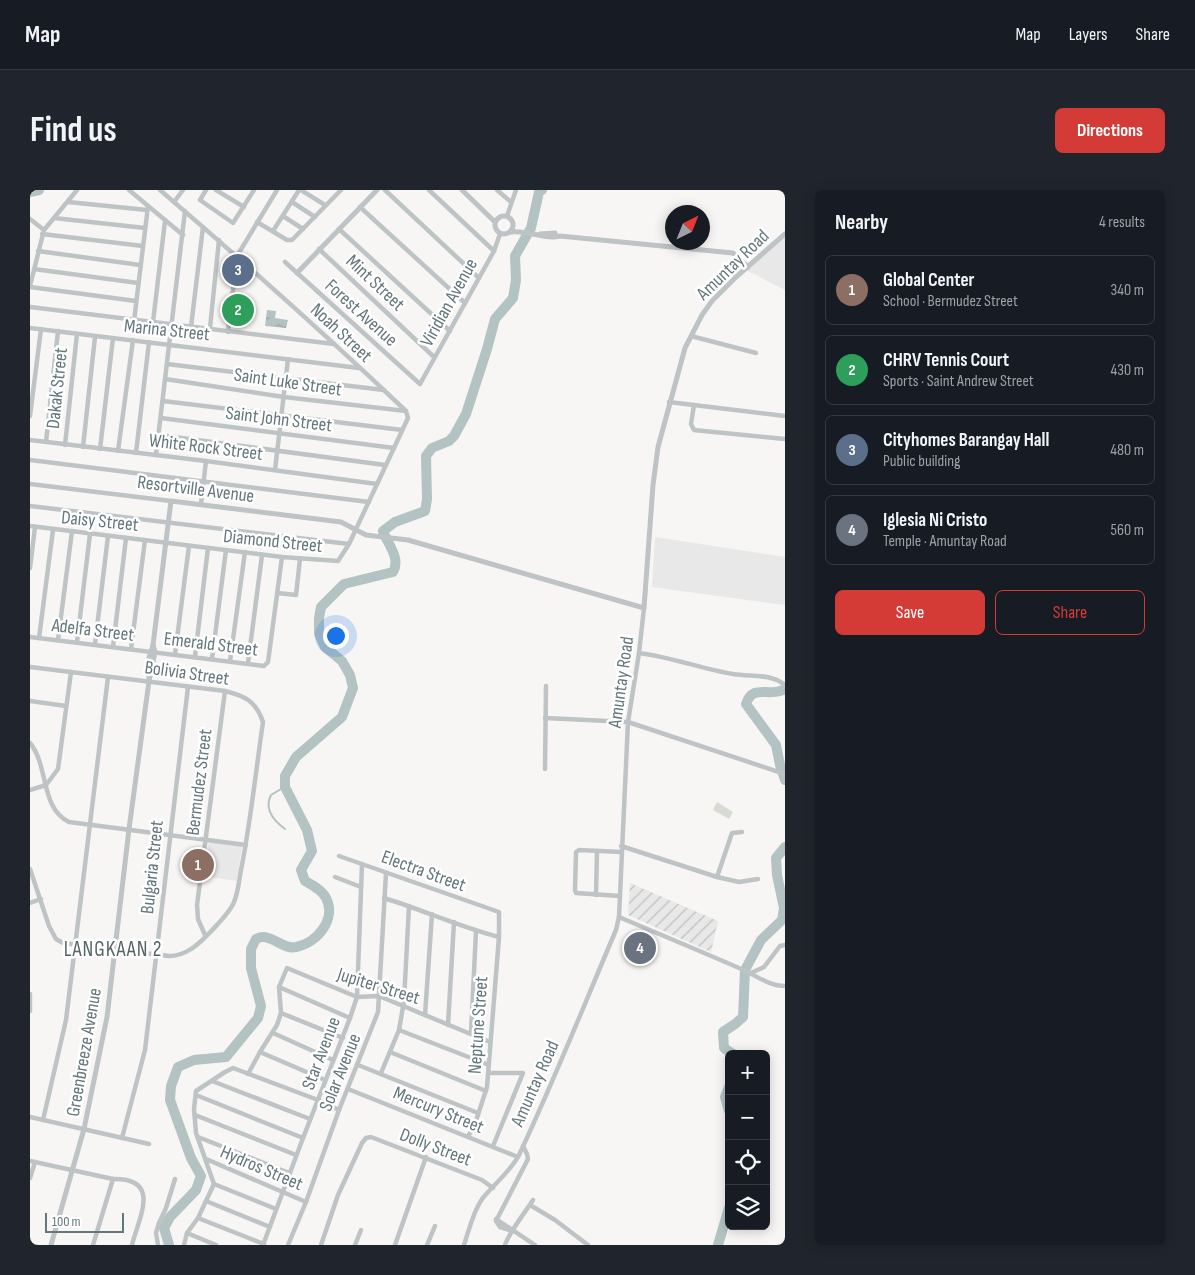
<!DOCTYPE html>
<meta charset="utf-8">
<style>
:root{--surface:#171b24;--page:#20242c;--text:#f1f3f6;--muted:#9ea1a6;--line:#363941;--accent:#d43b37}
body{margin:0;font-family:"Sofia Sans Condensed",sans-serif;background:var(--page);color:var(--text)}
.controls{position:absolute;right:15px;bottom:15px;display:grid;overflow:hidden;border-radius:8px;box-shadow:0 2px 12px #0003}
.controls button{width:45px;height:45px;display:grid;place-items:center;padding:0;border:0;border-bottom:1px solid var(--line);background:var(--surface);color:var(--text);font:25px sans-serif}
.compass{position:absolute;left:635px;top:15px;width:45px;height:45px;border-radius:50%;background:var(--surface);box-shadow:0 2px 12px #0003;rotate:43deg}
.scale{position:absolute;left:15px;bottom:12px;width:79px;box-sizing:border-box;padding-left:5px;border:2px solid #64777c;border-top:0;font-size:14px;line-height:18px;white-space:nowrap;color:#64777c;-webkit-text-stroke:4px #fff;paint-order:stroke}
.you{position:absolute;left:305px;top:445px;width:18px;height:18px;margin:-12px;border:4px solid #fff;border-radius:50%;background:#1a73e8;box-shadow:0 0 0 8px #1a73e833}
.badge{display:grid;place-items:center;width:32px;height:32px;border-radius:50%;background:var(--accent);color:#fff;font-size:16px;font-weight:700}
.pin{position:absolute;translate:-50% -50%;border:2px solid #fff;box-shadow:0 1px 5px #0006}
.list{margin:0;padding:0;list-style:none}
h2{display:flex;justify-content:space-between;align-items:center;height:65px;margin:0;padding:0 20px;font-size:21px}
h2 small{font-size:16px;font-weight:400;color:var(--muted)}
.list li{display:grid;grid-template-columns:32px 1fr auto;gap:15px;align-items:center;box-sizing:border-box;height:70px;margin:0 10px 10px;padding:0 10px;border:1px solid var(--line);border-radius:8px}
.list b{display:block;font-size:19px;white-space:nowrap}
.list p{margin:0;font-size:16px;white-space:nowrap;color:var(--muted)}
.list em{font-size:16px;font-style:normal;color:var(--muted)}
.actions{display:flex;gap:10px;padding:15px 20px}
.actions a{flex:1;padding:11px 0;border:1px solid var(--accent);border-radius:8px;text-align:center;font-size:18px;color:var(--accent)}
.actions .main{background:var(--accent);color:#fff}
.icon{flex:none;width:28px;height:28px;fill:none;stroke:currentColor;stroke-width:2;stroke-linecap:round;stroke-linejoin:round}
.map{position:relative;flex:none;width:755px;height:1055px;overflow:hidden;border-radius:8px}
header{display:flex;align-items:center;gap:30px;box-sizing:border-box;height:70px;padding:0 25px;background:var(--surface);border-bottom:1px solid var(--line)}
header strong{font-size:24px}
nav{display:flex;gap:28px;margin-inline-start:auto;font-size:18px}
.intro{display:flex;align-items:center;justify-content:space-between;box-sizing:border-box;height:120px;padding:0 30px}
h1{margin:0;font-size:35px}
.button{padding:12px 22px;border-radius:8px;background:var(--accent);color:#fff;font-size:18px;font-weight:700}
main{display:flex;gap:30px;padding:0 30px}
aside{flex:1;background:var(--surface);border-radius:8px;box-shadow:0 2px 12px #0003}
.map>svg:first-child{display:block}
</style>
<header>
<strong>Map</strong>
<nav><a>Map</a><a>Layers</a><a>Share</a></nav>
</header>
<div class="intro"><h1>Find us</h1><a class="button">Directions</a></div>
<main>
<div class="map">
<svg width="755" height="1055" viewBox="0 0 755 1055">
<defs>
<pattern id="industrial-furrows" width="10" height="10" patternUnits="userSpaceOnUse" patternTransform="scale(1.25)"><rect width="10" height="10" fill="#e7e8e7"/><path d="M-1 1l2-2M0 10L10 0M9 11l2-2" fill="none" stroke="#bfc1c0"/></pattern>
<pattern id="water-ripples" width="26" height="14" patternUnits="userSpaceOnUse" patternTransform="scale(1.25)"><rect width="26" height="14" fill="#b3c3c3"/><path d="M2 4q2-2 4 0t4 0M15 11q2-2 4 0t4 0" fill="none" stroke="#95a3a3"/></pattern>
</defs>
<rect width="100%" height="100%" fill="#f7f6f4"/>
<g fill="#e7e8e7">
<polygon points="755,47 755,100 716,80"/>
<polygon points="625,347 755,367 755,415 622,397"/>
<polygon points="179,651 212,656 207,691 173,686"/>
</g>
<polygon fill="url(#industrial-furrows)" points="600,693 688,731 681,762 598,725"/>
<g fill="#d8dbd3">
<polygon points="203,111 215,113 212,130 201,128"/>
<polygon points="687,612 703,622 699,629 683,620"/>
</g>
<polygon fill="url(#water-ripples)" points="237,120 246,121 245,128 258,130 256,138 235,136"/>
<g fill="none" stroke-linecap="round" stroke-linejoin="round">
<path stroke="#b3c3c3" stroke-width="2" d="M 255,639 C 244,631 234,619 241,605 L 251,599 L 255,592"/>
<g stroke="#b3c3c3" stroke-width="10">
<polyline points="0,2 9,0"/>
<path d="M 755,499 C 739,508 723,493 716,514 L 746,555 L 750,575 L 755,590"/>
<polyline points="703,864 694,858 693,842 705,834 713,827 715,780 731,750 752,730 754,718 747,685 746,668 755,657"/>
<polyline points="699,897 695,907 699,921"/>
<path d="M 139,1055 L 134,1038 L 140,1027 L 166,1000 L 171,986 L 161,968 L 140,910 L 141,896 L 148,877 L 164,870 L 196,867 L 228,828 L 231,816 L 221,778 L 221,759 L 226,749 C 228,748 231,747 233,747 C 244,747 255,760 266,757 C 287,753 307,729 296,708 C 292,700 282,695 275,691 L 271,680 L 282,661 L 277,640 L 255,597 L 255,586 L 266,567 L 312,527 L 323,498 L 320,485 L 312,471 L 295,457 L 289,444 L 289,428 L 291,417 L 314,394 L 363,382 C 371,368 358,355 353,341 L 365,332 L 395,321 L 397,309 L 396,266 L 402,258 L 419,251 L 424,246 L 436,224 L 457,159 L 465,129 L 483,108 L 486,90 L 485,66 L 501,38 L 509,2 L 512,0"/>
<polyline points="688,1055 699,1018"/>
</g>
<g stroke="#bec3c5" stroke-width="4.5">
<polyline points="99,0 153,45"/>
<polyline points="176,0 170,10 203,33 224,0"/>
<polyline points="186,0 214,17"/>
<polyline points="271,0 295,15"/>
<polyline points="355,0 449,88"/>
<polyline points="399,0 464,61"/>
<polyline points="467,0 481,12"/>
<polyline points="38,12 117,20"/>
<polyline points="144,12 153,0"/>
<polyline points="262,12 285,27"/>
<polyline points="330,17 435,113"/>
<polyline points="253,26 273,39"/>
<polyline points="477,26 486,0"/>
<polyline points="24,28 115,38"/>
<polyline points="0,29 14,40"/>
<polyline points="227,32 257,50 262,50 311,0"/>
<polyline points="309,39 420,141"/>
<polyline points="243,41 269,0"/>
<polyline points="12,44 113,56"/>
<polyline points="289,59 404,167"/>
<polyline points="8,61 110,75"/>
<polyline points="255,72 390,194 464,61 470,44"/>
<polyline points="4,79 108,93"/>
<polyline points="0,96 14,40 47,0"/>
<polyline points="0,97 106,111"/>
<polyline points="0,117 304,154"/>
<polyline points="104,131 118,16"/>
<polyline points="123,132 135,31"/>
<polyline points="161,137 173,37"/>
<polyline points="0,138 329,178"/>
<polyline points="180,138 189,50"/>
<polyline points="198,142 207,66 247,0"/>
<polyline points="661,146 726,163"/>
<polyline points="137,174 354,200"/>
<polyline points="135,189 254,207 376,221"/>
<polyline points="133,211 372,240"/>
<polyline points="639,212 755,226"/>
<polyline points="664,215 661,234 664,240 755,249"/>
<polyline points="0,226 11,139"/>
<polyline points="131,228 364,258"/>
<polyline points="129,245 355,275"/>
<polyline points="0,250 176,271 347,294"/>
<polyline points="16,252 28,141"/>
<polyline points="35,255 47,144"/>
<polyline points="53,257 65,147"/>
<polyline points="70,259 83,148"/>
<polyline points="88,261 103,150"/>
<polyline points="106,263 119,152"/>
<polyline points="126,265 155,21"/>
<polyline points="0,270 339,312"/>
<polyline points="245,280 258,169"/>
<polyline points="0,294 141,311"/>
<polyline points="171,314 176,271"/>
<polyline points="0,316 319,354"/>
<path d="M 0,336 L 252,367 L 308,371 L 319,354 L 378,228 L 376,221 C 296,145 214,72 130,0"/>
<polyline points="0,378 5,337"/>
<polyline points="247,403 266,405 270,369"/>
<polyline points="0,447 234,476 238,472 252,367"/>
<polyline points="9,448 23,340"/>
<polyline points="28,450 42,341"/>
<polyline points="47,452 60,344"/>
<polyline points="65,454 78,346"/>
<polyline points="83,457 96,348"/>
<polyline points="101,459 115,350"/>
<path d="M 609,463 C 641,467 672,479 703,484 C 721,487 740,483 755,495"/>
<polyline points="145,464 159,356"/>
<polyline points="165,466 178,358"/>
<polyline points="182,469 196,360"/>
<polyline points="200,471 215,362"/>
<polyline points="218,473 232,365"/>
<path d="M 0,477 L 195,501 C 215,506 226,511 233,532 C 226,580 221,628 212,675 C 209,688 209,700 204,712 C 200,723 171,753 161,759 C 155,763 147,766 139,766 L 33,753 L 26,749 L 19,736 L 0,679"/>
<polyline points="0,511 36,516"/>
<polyline points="515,528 598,532 755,584"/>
<path d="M 0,553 C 19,576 10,618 39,632 L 216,655"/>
<polyline points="515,579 516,496"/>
<polyline points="0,600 16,595 28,579 41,482"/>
<polyline points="591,656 687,687 709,692 728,689"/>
<polyline points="309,666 469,722 469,747 457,897 444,937 438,946"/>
<polyline points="305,687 331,697"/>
<polyline points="687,687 702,643 712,642"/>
<polyline points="566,705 567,661"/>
<polyline points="590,706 546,703 545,700 546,662 549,660 591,662"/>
<path d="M 354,708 C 393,720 430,737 469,747"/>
<polyline points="0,713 11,709"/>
<path d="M 589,727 C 629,744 670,761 709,778 C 724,784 738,796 755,796"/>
<polyline points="175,745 168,729 167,715 195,501"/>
<polyline points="721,783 734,777 750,756 755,755"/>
<polyline points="249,797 320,828"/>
<polyline points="0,804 0,821"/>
<polyline points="251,823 313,848"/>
<polyline points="395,825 402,724"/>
<polyline points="418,835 424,732"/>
<polyline points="369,840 459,875"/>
<polyline points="243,843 303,870"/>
<polyline points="441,844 446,741"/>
<polyline points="230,862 295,890"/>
<polyline points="360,862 456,901"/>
<polyline points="328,875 448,923"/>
<polyline points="351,883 369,840 374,811 379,716"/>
<polyline points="459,883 493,883 463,956"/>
<polyline points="218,884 230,862 247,835 251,823 249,797 257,778 327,807 349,806 460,852"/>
<polyline points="182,891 280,929"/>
<polyline points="318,899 488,967"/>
<polyline points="166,905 273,948"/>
<polyline points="165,925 266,965"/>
<polyline points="0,927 119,954"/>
<polyline points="13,930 36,830 78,487"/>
<polyline points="168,947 259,983"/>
<polyline points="92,948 115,860 158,497"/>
<polyline points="176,969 276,1012"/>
<path d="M 0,971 L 83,989 C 132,988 109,1027 102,1055"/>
<polyline points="0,988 5,972"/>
<polyline points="184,994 246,1019"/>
<polyline points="176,1011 240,1037"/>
<polyline points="500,1015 525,1030 558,1055"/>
<polyline points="168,1028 234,1054"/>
<polyline points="466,1029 505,1055"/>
<polyline points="483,1041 470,1037 466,1031 498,969 497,964 493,956"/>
<polyline points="157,1043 186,1055"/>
<polyline points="63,1055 83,989"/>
<polyline points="128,1055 126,1043 129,1033 136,1018 145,989"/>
<polyline points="154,1055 157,1043 168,1028 184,994 166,943 164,919 166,901 195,882 203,878 288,910 309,920"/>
<polyline points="233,1055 273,948 320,828 327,807 332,674"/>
<polyline points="258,1055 276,1012 309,920 348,822 356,683"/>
<polyline points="291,1055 308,1005 332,953 336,948 341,947 452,990 463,998"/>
<polyline points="325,1055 331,1040"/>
<polyline points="365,1055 396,967"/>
<polyline points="397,1055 405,1036"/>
<path d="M 434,1055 C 439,1040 443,1022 452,1009 C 464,994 480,982 489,965 C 524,891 554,815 586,740 L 589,727 L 598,532 L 609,463 L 614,418"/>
<path d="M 475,1055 C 478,1044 496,1021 503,1010"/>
</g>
<g stroke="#bec3c5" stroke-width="5">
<polyline points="432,0 465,32"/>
<circle cx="474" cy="35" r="9"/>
<path d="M 481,42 C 498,40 516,50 530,46 L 703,63 L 718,77"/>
<polyline points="510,44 525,43"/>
<polyline points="267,83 347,0"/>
<polyline points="119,488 118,471 123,455"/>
<polyline points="21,1055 54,939 77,827 99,639 119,491 125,462 123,455 141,311 311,332 336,345 378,350 614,418 623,295 628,257 655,158 672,125 682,111 706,87 755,44"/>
</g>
</g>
<g text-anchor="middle" stroke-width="5" stroke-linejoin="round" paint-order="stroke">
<g font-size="19" fill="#64777c" stroke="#fff">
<text transform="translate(702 74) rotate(-44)" y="7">Amuntay Road</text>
<text transform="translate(346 92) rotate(43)" y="7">Mint Street</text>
<text transform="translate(418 112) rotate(-61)" y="7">Viridian Avenue</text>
<text transform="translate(332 122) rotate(42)" y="7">Forest Avenue</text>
<text transform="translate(137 139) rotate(6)" y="7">Marina Street</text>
<text transform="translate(312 142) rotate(43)" y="7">Noah Street</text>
<text transform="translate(258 191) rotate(8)" y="7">Saint Luke Street</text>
<text transform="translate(26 198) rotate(-84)" y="7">Dakak Street</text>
<text transform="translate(249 228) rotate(7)" y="7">Saint John Street</text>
<text transform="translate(176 256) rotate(7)" y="7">White Rock Street</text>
<text transform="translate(166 298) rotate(7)" y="7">Resortville Avenue</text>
<text transform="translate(70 330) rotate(6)" y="7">Daisy Street</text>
<text transform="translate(243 350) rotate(6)" y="7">Diamond Street</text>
<text transform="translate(63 439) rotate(7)" y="7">Adelfa Street</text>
<text transform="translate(181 453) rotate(7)" y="7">Emerald Street</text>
<text transform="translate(157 482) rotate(8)" y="7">Bolivia Street</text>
<text transform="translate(590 492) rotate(-82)" y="7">Amuntay Road</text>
<text transform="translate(168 592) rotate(-83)" y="7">Bermudez Street</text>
<text transform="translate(121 677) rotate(-84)" y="7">Bulgaria Street</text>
<text transform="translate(394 680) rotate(20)" y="7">Electra Street</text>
<text transform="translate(349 795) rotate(17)" y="7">Jupiter Street</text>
<text transform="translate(447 835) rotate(-86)" y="7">Neptune Street</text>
<text transform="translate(53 862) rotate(-80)" y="7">Greenbreeze Avenue</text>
<text transform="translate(290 863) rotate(-69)" y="7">Star Avenue</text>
<text transform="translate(309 882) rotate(-68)" y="7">Solar Avenue</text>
<text transform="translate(504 893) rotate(-66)" y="7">Amuntay Road</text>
<text transform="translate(409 919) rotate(22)" y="7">Mercury Street</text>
<text transform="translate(406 956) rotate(21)" y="7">Dolly Street</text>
<text transform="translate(232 977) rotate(23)" y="7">Hydros Street</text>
</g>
<g font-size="21" letter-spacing="1" fill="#566468" stroke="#fff">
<text x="83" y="766">LANGKAAN 2</text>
</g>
</g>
</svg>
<div class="controls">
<button>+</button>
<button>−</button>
<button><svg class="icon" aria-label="locate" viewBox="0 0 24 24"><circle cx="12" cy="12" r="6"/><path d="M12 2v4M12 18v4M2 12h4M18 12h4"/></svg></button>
<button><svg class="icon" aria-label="layers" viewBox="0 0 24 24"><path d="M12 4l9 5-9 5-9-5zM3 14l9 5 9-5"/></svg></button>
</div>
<svg class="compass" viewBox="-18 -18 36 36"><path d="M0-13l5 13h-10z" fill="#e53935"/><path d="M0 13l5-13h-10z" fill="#9ea1a6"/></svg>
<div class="scale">100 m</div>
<div class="you"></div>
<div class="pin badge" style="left:168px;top:675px;background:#8d6e63">1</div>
<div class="pin badge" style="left:208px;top:120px;background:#2e9e5b">2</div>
<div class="pin badge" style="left:208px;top:80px;background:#5c6f8a">3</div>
<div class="pin badge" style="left:610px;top:758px;background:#6b7280">4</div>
</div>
<aside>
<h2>Nearby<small>4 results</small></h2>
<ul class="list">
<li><span class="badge" style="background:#8d6e63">1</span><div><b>Global Center</b><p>School · Bermudez Street</p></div><em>340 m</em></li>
<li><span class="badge" style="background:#2e9e5b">2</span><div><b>CHRV Tennis Court</b><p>Sports · Saint Andrew Street</p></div><em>430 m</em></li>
<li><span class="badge" style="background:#5c6f8a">3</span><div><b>Cityhomes Barangay Hall</b><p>Public building</p></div><em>480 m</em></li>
<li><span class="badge" style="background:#6b7280">4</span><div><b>Iglesia Ni Cristo</b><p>Temple · Amuntay Road</p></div><em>560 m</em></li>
</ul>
<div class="actions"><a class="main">Save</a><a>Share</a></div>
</aside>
</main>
